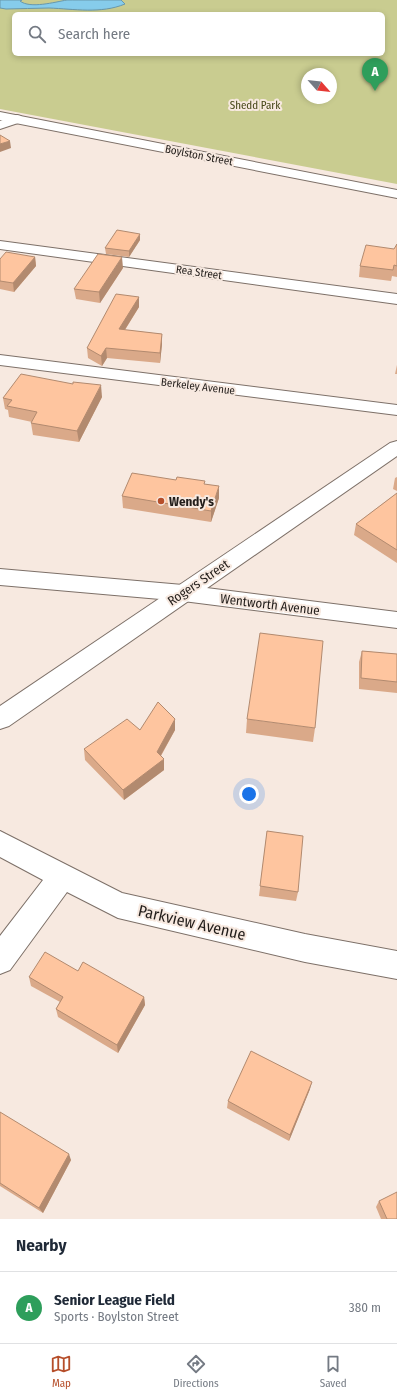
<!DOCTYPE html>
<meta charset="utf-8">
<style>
:root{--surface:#fff;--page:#f6f6f7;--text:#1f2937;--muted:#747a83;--line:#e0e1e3;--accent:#b64e2a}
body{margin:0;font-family:"Fira Sans Condensed",sans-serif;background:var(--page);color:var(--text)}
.compass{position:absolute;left:301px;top:68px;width:36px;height:36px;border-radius:50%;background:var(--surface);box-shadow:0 2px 6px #0003;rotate:117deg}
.you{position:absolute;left:249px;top:794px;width:14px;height:14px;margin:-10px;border:3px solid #fff;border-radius:50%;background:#1a73e8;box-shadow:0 0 0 6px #1a73e833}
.badge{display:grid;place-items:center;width:26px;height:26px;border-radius:50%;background:var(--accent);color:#fff;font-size:13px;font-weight:700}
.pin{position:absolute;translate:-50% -33px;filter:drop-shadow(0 1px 2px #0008)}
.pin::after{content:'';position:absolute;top:21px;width:14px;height:12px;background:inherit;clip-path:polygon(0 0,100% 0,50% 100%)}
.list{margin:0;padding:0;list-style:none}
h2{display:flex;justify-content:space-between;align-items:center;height:52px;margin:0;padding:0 16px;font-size:17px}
h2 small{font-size:13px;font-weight:400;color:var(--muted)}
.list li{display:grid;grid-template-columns:26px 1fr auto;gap:12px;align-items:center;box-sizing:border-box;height:72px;padding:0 16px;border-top:1px solid var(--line)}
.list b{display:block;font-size:15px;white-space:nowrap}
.list p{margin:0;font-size:13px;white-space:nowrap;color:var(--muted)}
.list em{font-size:13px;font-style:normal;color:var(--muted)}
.icon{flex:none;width:22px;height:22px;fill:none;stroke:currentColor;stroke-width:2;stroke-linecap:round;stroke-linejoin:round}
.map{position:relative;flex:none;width:397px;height:1219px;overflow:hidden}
.search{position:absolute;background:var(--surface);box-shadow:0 2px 6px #0003;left:12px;right:12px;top:12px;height:44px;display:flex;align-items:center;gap:10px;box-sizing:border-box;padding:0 14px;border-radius:6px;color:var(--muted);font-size:15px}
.sheet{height:124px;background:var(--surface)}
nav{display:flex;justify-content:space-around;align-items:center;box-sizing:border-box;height:56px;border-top:1px solid var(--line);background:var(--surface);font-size:11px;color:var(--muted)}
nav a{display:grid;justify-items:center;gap:2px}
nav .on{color:var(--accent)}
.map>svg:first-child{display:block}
</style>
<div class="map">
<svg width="397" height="1219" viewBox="0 0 397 1219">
<rect width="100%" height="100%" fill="#f7e9e0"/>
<path fill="#c9cc90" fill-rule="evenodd" d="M 0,0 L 397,0 L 397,184 L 0,109 ZM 14,14 L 383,14 L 383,54 L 14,54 ZM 307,74 L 331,74 L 331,98 L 307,98 Z"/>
<path fill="#86cceb" stroke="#6898ac" d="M 0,0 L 22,0 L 20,1 C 30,9 55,2 67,0 C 80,0 106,0 121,0 L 125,4 C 101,14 74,9 49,8 C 35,8 20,9 6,9 L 0,8 Z"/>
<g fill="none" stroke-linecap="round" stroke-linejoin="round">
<g stroke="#7d7068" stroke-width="2">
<g id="minor">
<polygon points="17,115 21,116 23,119 21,122 0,129 0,121"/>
<polygon points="0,241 397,294 397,304 0,249"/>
<polygon points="0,355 397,405 397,415 0,365"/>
<polygon points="0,569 183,585 397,612 397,628 183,601 0,585"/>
<polygon points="0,831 122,893 305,934 397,951 397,979 305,962 118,918 67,892 10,970 0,974 0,936 43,880 0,857"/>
</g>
</g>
<g stroke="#7d7068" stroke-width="2">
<g id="major">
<polygon points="0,112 397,190 397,198 0,120"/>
<polygon points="397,441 397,456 9,726 0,729 0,706 390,443"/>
</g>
</g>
<use href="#minor" fill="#fff" fill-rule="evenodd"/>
<use href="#major" fill="#fff" fill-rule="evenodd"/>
</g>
<g fill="#daa989">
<polygon points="140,240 129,257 106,254 105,248"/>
<polygon points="397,244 397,277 392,276 391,281 359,277 360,266 394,249"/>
<polygon points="35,257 36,266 14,292 0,289 0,259"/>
<polygon points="123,268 100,303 76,299 74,289"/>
<polygon points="139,297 139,307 125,330 162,334 162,344 160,363 107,358 102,366 88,358 87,348"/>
<polygon points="397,365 397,374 395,374"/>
<polygon points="102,397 79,442 33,435 31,423 32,422 9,417 8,410 5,409 3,398"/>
<polygon points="397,477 397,491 393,489 395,478"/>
<polygon points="397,493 397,563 354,535 356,524"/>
<polygon points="122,496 219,498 211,522 123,508"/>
<polygon points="362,651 397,654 397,693 359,689 359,662"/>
<polygon points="175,719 175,730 161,756 164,770 124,800 85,760 84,749"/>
<polygon points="247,719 315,728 313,742 246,733"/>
<polygon points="267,831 298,892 296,901 259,896"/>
<polygon points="29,977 144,997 145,1005 118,1053 58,1017 56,1009 60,1002 31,986"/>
<polygon points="310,1089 289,1141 227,1108 228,1101"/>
<polygon points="0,1113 71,1160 43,1213 0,1186"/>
<polygon points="379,1201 397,1219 381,1219 376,1207"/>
</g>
<g fill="#b28a6f">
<polygon points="10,141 11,148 0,152 0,144"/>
<polygon points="140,234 140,240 129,257 129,251"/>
<polygon points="35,257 36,266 14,292 13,283"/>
<polygon points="122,257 123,268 100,303 99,292"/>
<polygon points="139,297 139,307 119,339 119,329"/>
<polygon points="162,334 162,344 160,363 160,353"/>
<polygon points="106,348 107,358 102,366 101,356"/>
<polygon points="101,385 102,397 79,442 77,431"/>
<polygon points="219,486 219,498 211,522 211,511"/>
<polygon points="175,719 175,730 157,762 157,752"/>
<polygon points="164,759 164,770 124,800 123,790"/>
<polygon points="144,997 145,1005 118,1053 117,1045"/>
<polygon points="312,1082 310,1089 289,1141 290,1135"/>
<polygon points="69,1154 71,1160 43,1213 39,1208"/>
</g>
<g fill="#fec59f" stroke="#b28a6f">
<polygon points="0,135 10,141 0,144"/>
<polygon points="117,230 140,234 129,251 105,248"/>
<polygon points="397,244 397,266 394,265 393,270 360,266 366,245 394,249"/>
<polygon points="6,252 35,257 13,283 0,281 0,259"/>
<polygon points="98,254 122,257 99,292 74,289"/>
<polygon points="116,294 139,297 119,329 162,334 160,353 106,348 101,356 87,348"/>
<polygon points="21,374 73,384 73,382 101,385 77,431 31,423 37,412 7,406 12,400 3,398"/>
<polygon points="132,473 176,480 177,477 205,481 204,484 219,486 211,511 122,496"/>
<polygon points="397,493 397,550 356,524"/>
<polygon points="260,633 323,641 315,728 247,719"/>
<polygon points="362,651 397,654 397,682 361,678"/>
<polygon points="158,702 175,719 157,752 164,759 123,790 84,749 127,719 140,730"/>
<polygon points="267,831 303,836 298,892 260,886"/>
<polygon points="45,952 78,971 83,962 144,997 117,1045 56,1009 63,997 29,977"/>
<polygon points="251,1051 312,1082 290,1135 228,1101"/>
<polygon points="0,1112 69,1154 39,1208 0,1183"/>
<polygon points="397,1192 397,1219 387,1219 379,1201"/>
</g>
<circle fill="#b64e2a" stroke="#f7e9e0" stroke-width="1.5" cx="161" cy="501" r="4"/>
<g text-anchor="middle" stroke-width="4" stroke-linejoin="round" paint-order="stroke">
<g font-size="11" fill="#454616" stroke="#f7e9e0">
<text x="255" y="109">Shedd Park</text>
</g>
<g font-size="11" fill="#221d1a" stroke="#f7e9e0">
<text transform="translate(199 155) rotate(11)" y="4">Boylston Street</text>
<text transform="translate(199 272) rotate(8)" y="4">Rea Street</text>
<text transform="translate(198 386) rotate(7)" y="4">Berkeley Avenue</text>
</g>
<g font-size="13" font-weight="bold" fill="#221d1a" stroke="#f7e9e0" text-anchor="start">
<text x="169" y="506">Wendy's</text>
</g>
<g font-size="13" fill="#221d1a" stroke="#f7e9e0">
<text transform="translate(198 582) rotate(-34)" y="5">Rogers Street</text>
<text transform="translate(270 604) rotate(7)" y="5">Wentworth Avenue</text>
</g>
<g font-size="16" fill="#221d1a" stroke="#f7e9e0">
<text transform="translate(192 922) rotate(13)" y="6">Parkview Avenue</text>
</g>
</g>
</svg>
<svg class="compass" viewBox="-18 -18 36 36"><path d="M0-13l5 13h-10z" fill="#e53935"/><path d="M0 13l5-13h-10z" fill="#747a83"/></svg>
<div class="you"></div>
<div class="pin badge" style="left:375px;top:91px;background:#2e9e5b">A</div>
<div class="search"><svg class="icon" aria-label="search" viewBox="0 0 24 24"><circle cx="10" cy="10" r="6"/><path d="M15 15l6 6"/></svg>Search here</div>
</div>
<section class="sheet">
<h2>Nearby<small></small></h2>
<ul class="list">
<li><span class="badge" style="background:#2e9e5b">A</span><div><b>Senior League Field</b><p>Sports · Boylston Street</p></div><em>380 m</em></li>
</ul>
</section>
<nav>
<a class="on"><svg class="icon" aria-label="map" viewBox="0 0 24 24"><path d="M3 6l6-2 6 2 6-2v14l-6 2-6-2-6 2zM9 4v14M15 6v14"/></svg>Map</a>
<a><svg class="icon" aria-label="directions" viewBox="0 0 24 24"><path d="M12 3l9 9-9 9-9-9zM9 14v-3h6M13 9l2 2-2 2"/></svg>Directions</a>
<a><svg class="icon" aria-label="saved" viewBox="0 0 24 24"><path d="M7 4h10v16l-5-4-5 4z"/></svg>Saved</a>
</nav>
